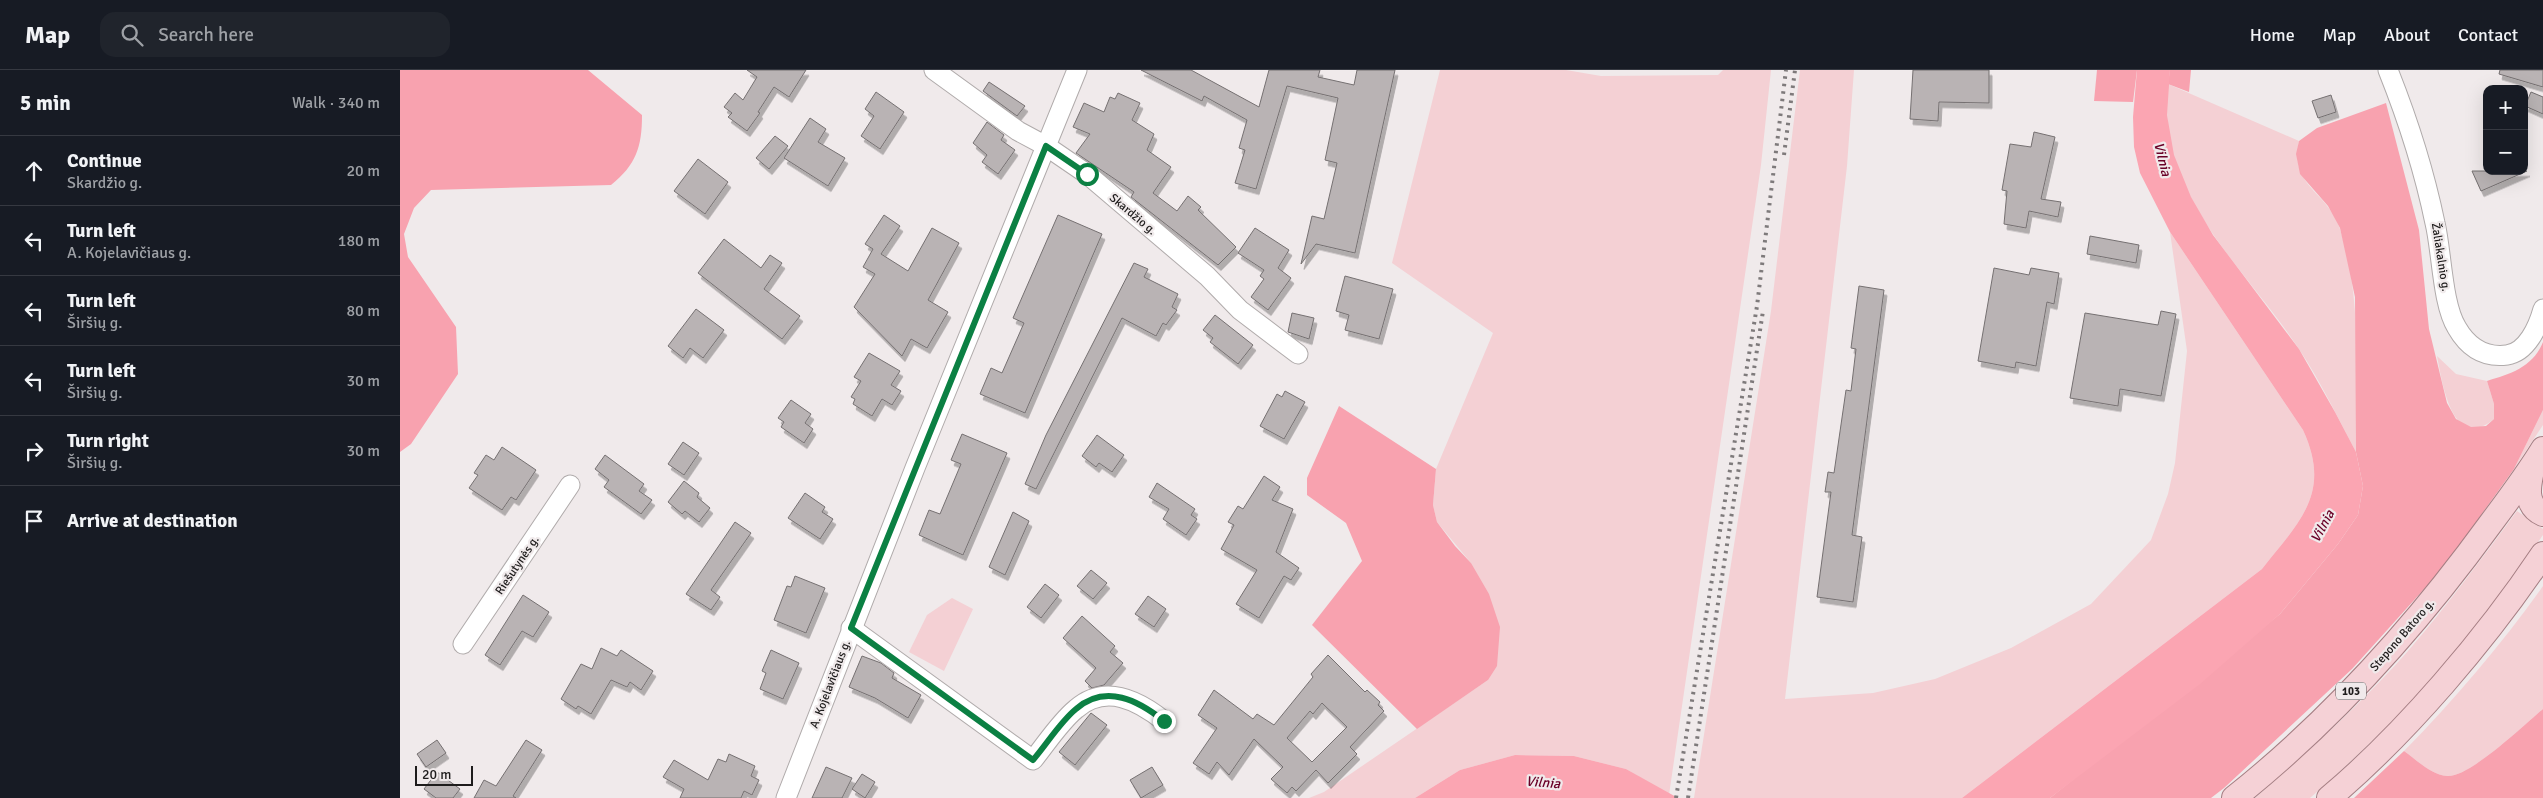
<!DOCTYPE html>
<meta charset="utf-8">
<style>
:root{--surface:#171b24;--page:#20242c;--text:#f1f3f6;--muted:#9ea1a6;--line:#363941}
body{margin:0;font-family:Signika,sans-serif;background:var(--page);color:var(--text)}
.controls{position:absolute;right:15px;top:15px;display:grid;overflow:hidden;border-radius:10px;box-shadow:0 5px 20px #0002}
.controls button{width:45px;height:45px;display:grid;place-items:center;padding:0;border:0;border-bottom:1px solid var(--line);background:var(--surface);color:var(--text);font:25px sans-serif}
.scale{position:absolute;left:15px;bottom:12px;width:58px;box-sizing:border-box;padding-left:5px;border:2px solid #1e1c1c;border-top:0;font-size:14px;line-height:18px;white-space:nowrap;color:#1e1c1c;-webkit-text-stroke:4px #f0eaeb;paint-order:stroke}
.stop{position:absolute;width:15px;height:15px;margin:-11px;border:4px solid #0b8043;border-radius:50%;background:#fff}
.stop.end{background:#0b8043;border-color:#fff;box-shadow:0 1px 5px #0008}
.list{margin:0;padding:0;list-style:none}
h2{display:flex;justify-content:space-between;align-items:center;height:65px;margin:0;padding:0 20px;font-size:21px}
h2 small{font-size:16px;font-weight:400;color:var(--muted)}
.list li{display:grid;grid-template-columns:32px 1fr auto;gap:15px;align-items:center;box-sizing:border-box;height:70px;padding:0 20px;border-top:1px solid var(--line)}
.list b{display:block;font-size:19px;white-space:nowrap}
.list p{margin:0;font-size:16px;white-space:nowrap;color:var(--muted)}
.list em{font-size:16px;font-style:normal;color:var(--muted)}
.icon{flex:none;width:28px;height:28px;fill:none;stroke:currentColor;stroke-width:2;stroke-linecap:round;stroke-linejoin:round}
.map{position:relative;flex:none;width:2143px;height:728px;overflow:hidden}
header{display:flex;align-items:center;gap:30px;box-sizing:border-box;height:70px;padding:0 25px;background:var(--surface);border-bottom:1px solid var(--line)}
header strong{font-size:24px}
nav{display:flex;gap:28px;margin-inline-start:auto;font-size:18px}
.search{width:350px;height:45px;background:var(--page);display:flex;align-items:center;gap:12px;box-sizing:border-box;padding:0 18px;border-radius:15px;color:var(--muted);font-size:19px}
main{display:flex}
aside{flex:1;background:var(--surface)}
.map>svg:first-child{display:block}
</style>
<header>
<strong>Map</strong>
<div class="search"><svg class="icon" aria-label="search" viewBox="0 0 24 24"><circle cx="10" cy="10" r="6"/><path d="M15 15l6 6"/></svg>Search here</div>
<nav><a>Home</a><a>Map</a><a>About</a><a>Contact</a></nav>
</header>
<main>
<aside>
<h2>5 min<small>Walk · 340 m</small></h2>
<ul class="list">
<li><svg class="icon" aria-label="ahead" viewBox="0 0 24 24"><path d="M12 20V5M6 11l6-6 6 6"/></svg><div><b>Continue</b><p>Skardžio g.</p></div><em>20 m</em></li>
<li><svg class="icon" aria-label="left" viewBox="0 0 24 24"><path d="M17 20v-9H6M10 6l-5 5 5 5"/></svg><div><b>Turn left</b><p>A. Kojelavičiaus g.</p></div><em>180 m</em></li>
<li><svg class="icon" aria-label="left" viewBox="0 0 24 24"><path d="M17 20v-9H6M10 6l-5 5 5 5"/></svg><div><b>Turn left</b><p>Širšių g.</p></div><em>80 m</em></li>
<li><svg class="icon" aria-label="left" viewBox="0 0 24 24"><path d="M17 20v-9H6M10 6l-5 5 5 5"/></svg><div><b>Turn left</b><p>Širšių g.</p></div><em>30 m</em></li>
<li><svg class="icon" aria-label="right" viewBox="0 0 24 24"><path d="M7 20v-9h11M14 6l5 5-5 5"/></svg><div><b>Turn right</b><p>Širšių g.</p></div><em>30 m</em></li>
<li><svg class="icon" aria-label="arrive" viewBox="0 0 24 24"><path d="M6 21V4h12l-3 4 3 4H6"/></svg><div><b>Arrive at destination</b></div></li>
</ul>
</aside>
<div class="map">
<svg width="2143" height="728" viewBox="0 0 2143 728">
<defs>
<filter id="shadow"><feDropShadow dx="3" dy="5.5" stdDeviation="0" flood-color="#0004"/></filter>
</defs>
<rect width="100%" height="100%" fill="#f0eaeb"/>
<g fill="#f4d0d4">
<polygon points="1040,0 1166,0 1201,6 1318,5 1323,0 1371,0 1361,95 1269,725 1226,699 1174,686 1115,685 1060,700 1015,728 909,728 924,722 1088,610 1071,493 1037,452 1033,435 1036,399 1093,263 992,193"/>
<path d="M 1400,0 L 1454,0 L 1447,96 L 1385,629 L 1473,623 L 1535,609 L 1611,578 L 1691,534 L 1751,470 L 1768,424 L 1775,393 L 1787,281 L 1770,162 L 1903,360 C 1932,423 1900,451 1862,499 L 1562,728 L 1294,728 L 1371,241 Z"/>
<path d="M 1768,14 L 1899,71 C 1889,117 1928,121 1940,159 C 1963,230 1955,309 1956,382 C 1938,348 1921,312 1899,279 C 1852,207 1770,136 1767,44 C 1766,34 1768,24 1768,14 Z"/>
<path d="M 2037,286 L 2056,304 L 2087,311 L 2094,334 L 2094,349 C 2052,384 2042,311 2037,286 Z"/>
<polygon points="2143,340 2143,355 2114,399"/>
<path d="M 2117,441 L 2143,459 L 2143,465 C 2111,509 2081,553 2046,593 C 2004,642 1958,686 1910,728 L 1855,728 C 1908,682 1961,634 2008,581 C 2047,536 2082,488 2117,441 Z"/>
<path d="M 2143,516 L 2143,639 C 2124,655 2069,708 2047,706 C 2031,705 2017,690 2004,681 C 2055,629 2101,575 2143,516 Z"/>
<polygon points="552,528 573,539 544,601 509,582 527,545"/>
</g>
<g fill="#f8a2af">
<path d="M 0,0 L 188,0 L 242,45 C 242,77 236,95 211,115 L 31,120 L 14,138 L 4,164 L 8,187 L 56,257 L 58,304 L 11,374 L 0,382 Z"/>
<polygon points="1697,0 1737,0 1733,32 1694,31"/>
<polygon points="1770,0 1791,0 1789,22 1768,14"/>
<path d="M 1986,33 L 2019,160 L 2029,259 L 2047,333 L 2056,349 L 2071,357 L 2086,356 L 2094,349 L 2094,334 L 2087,311 C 2111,304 2133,297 2143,272 L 2143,340 L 2114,399 L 2043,498 L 1952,599 L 1824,718 L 1811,728 L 1650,728 L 1880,544 L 1938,474 L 1958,445 L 1963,416 L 1956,382 L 1955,227 L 1940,158 L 1928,136 L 1900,104 L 1896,84 L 1899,71 L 1917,58 Z"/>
<polygon points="939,336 1036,399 1033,435 1037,452 1055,476 1071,493 1089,524 1100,557 1097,596 1088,610 1017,659 912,555 962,491 946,453 907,425 907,408"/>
<path d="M 2143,639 L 2143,728 L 1954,728 L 2004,681 C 2017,690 2031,705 2047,706 C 2069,708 2124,655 2143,639 Z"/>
</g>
<g fill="#fba5b2">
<path d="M 1737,0 L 1770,0 L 1767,45 L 1774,85 L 1791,127 L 1813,165 L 1899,279 L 1935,342 L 1956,382 L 1963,416 L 1958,445 L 1938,474 L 1880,544 L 1800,614 L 1650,728 L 1562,728 L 1862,499 C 1900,451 1932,423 1903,360 L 1770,162 L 1740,103 L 1734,77 L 1733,47 Z"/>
<polygon points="1115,685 1174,686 1226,699 1278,728 1015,728 1060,700"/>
</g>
<g fill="#b9b3b4" stroke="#757071" fill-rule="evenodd" filter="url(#shadow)">
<polygon points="347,0 406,0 389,27 374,17 358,42 360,43 347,61 328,47 332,43 324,37 335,23 343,30 357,7"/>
<polygon points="741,0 791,0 859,37 869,0 920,0 918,7 954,15 957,0 995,0 955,183 916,174 901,194 912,146 924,149 937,93 925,90 938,28 887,16 856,119 835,113 845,80 839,78 847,50 804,26 802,31"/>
<polygon points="1513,0 1589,0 1589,33 1539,32 1538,51 1510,49"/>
<polygon points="2100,0 2143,0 2143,17 2099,4"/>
<polygon points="589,12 625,36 617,46 583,21"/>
<polygon points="476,22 504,42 480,79 461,66 474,46 465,39"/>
<polygon points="2131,22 2143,27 2143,44 2125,36"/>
<polygon points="718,23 740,33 732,50 754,64 747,80 771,97 753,123 777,141 788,126 801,137 798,140 836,177 818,195 731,127 734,122 676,83 690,64 673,57 684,33 704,42 710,27 715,29"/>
<polygon points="1931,25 1936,42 1918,48 1912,31"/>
<polygon points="410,48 426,59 418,72 445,88 428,116 384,88"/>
<polygon points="587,52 604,65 601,70 615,80 598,104 582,92 587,85 573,73"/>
<polygon points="1634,62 1655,67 1641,129 1661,132 1658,147 1629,141 1626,158 1604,154 1607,121 1602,120 1610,74 1631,77"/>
<polygon points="375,66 388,76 369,99 356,88"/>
<polygon points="298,89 328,112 305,144 274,121"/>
<polygon points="2072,101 2127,101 2081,121"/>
<polygon points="484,145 500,156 481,184 508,201 532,158 559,173 528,230 548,242 527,278 511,269 502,286 454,237 475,204 463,197 473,179 465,174"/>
<polygon points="658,145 702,164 625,343 580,324 591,298 602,303 624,253 613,248"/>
<polygon points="855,158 889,180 878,198 891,208 868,240 851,227 864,209 860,206 864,200 838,183"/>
<polygon points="1690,166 1739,175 1736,193 1687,184"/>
<polygon points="324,169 361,198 370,185 382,193 364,219 400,246 382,269 298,203"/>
<polygon points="734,193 748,199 744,207 778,224 772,237 777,240 766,255 763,253 756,266 722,248 636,419 625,414 646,365"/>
<polygon points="1594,198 1629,205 1631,198 1659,203 1654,234 1647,232 1636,296 1616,292 1615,298 1578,291"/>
<polygon points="945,206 993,219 979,269 945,260 949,245 936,241"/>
<polygon points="1459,216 1484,220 1452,465 1462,467 1453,532 1417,527 1431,422 1425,422 1428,402 1434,403 1446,320 1451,321 1456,279 1451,278"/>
<polygon points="296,239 324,260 303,288 290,278 283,288 268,276"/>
<polygon points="1761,241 1776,244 1761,326 1720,319 1718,336 1670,328 1685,243 1758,255"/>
<polygon points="892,243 914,248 909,269 888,262"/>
<polygon points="815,245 853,275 838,294 810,272 813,268 803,260"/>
<polygon points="469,283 500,301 491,315 501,321 492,335 482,329 472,346 453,334 455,329 451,327 461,311 454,307"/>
<polygon points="885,321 905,332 884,369 860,356 877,324 882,327"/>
<polygon points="391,330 411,344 405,353 413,359 404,373 381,357 384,352 378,348"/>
<polygon points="562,364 607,383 563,485 519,465 529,440 540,444 561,394 551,390"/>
<polygon points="697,365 724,385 712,402 699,393 696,397 682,386"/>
<polygon points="283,372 299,383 284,405 268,394"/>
<polygon points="102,377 136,400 116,430 111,427 102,440 69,418 78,405 74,403 86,385 94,390"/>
<polygon points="205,385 244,414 239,421 252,430 241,444 204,417 209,410 195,399"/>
<polygon points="864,406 880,417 872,430 893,439 876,482 899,498 891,510 884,506 859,548 836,534 857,500 821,479 834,455 828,452 838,436 843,439"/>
<polygon points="284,411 299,423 297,427 310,438 299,452 285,441 282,444 268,432"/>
<polygon points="757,413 795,439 791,445 797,449 786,465 763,449 769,439 749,427"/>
<polygon points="405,423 425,437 422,442 433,449 420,469 388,448"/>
<polygon points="613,442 629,451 605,505 589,497"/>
<polygon points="335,452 351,463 311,520 320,527 311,540 286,524"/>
<polygon points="691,500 707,513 693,529 677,516"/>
<polygon points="395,506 425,518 406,563 374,550 387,516 391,517"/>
<polygon points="645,514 659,525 641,548 627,537"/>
<polygon points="123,525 149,542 133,567 122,561 100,595 85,585"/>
<polygon points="748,526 766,539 754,557 735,544"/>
<polygon points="682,546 715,576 710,582 723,593 704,615 692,618 685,611 696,598 663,568"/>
<polygon points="201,578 217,586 221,580 253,601 241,620 230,612 227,617 211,610 191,644 178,636 176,639 161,629 181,594 192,599"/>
<polygon points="371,580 399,593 383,629 360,619 366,603 362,601"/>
<path d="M 928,585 L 965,622 L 967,620 L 980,632 L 978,635 L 984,641 L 950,677 L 957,684 L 928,713 L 916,700 L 896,721 L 892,717 L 887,723 L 871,709 L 883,697 L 854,669 L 829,705 L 817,692 L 809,704 L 793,693 L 817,658 L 798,645 L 814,620 L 853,649 L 857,644 L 874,655 L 913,607 L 911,604 ZM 922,633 L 947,657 L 912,692 L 887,668 L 910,641 L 913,644 Z"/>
<polygon points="462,586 481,593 494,603 492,608 521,625 508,648 475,628 449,617"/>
<polygon points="691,643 707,655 675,695 659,682"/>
<polygon points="37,670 46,683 26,697 17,684"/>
<polygon points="126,670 142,680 113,726 116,728 74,728 84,710 96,716"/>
<polygon points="329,684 355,696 351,706 359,710 352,725 344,721 341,728 280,728 284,719 263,707 274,690 308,710 318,689 326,692"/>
<polygon points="426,697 452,708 442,728 412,728"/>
<polygon points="752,697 763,715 741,728 730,710"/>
<polygon points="37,702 60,719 53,728 36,728 24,719"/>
<polygon points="462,704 475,712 465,728 452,719"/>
</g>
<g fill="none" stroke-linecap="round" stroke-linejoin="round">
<g stroke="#b0abab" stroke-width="21">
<g id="minor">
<polyline points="534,0 618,61 646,76 687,104 807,206 840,240 898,284"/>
<path d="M 1988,0 C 2008,50 2024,100 2035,153 C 2042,182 2042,234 2057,258 C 2068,277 2084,288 2107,285 C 2127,282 2138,257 2143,239"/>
<path d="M 451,558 L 633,690 C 646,674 660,652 676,639 C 706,613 739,631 764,651"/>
<polyline points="63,574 170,415"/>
<polyline points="386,728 515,398 677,0"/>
</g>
</g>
<g stroke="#a57e83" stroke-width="26">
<g id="major">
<path d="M 2133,396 C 2129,413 2123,435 2143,444"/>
<path d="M 1834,728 C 1933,649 2017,555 2091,453 C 2109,429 2127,405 2143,379"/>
<path d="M 1929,728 C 2005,664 2087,568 2143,484"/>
</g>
</g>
<use href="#minor" stroke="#fff" stroke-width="19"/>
<use href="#major" stroke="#f5d1d6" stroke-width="24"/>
<g stroke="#7e7a7b" stroke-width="4" stroke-dasharray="2.5 5" stroke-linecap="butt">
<polyline points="1384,85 1395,0"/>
<polyline points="1276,728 1357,236 1386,0"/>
<polyline points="1288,728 1363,241"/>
</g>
</g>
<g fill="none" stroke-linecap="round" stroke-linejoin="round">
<path stroke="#0b8043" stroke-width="6" d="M 687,104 L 646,76 L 451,558 L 633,690 C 647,674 660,652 676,639 C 706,613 739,631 764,651"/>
</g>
<g text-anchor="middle" stroke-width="4.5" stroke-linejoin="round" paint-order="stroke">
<rect fill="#f0eaeb" stroke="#5d5a5a" stroke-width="1" x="1936" y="612.5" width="30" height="17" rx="4"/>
<g font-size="11" font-weight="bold" fill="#1e1c1c">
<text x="1951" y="625">103</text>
</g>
<g font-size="12" fill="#1e1c1c" stroke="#f0eaeb">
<text transform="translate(733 144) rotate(40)" y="4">Skardžio g.</text>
<text transform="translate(2041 187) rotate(81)" y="4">Žaliakalnio g.</text>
<text transform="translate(117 495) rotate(-56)" y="4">Riešutynės g.</text>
<text transform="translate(2002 565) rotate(-49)" y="4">Stepono Batoro g.</text>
<text transform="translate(430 614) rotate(-69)" y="4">A. Kojelavičiaus g.</text>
</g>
<g font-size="14" font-style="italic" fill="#690127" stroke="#f0eaeb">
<text transform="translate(1763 89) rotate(76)" y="5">Vilnia</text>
<text transform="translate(1922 456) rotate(-62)" y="5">Vilnia</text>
<text transform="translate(1143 712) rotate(5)" y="5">Vilnia</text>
</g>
</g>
</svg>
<div class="controls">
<button>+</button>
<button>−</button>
</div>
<div class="scale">20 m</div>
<div class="stop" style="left:687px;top:104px"></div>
<div class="stop end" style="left:764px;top:651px"></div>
</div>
</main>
